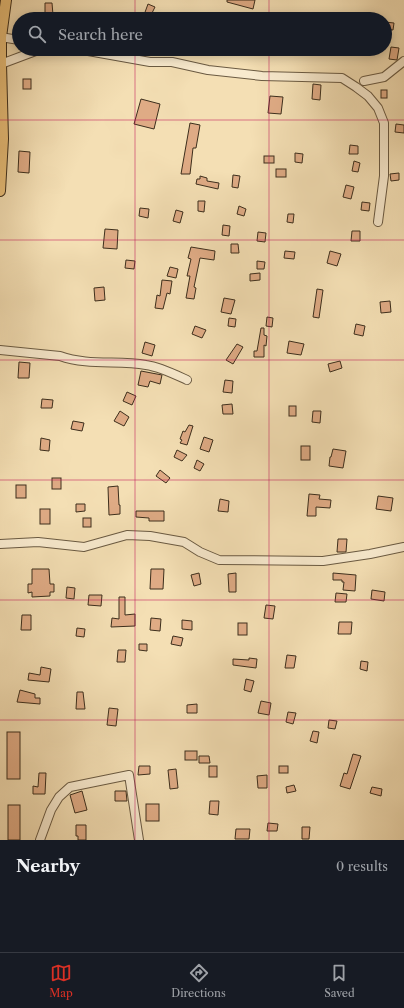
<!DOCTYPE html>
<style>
:root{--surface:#171b24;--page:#20242c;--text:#f1f3f6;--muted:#9ea1a6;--line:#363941;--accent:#d93025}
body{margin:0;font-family:"Libre Caslon Text",serif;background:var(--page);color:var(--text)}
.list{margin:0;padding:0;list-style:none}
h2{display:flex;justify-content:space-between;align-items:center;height:52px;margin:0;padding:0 16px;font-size:17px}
h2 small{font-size:13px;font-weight:400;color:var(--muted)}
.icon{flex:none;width:22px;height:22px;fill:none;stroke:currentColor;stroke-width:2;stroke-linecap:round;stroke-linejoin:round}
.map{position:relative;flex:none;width:404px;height:840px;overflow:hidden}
.search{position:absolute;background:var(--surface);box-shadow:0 2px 10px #0003;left:12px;right:12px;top:12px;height:44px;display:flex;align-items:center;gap:10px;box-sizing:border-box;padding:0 14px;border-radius:22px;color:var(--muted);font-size:15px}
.sheet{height:112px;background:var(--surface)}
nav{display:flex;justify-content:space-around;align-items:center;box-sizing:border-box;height:56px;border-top:1px solid var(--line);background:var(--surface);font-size:11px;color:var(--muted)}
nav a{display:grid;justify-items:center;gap:2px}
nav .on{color:var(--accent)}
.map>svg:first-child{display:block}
</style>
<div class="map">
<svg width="404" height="840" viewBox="0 0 404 840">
<rect width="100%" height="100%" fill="#f4dfb4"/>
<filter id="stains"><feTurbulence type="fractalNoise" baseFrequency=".005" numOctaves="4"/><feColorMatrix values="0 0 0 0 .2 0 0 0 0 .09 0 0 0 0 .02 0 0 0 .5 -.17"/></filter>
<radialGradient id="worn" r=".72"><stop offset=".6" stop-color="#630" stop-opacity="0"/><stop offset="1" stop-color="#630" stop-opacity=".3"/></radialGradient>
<g fill="#dfab85" stroke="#3c2e1c">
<polygon points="227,0 255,0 253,9 227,2"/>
<polygon points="45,3 52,3 53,15 45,16"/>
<polygon points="148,4 155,7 150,17 144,15"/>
<polygon points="385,22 394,23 393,30 385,29"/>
<polygon points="391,47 399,48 397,60 389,59"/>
<rect x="23" y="79" width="8" height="10"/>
<polygon points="313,84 321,85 320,100 312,99"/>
<rect x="381" y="90" width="6" height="8"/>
<polygon points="270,96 283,97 281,114 268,113"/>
<polygon points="141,99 160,104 154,129 134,124"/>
<polygon points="190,123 200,125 196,148 193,148 190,174 181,174"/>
<polygon points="396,124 404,125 404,133 395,132"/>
<polygon points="350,145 358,146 358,154 349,154"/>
<polygon points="19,151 30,152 29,173 18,172"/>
<polygon points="295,153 303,154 302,163 295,162"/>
<rect x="264" y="156" width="10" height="7"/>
<polygon points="354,161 360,163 358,172 352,171"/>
<rect x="276" y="169" width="10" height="8"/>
<polygon points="399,173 399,180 391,181 390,174"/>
<polygon points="233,175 240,176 238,188 232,187"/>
<polygon points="200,176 207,178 207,181 219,183 218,189 196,184 197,179 200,179"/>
<polygon points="346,185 354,187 351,199 343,197"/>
<polygon points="198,201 205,201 204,212 198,211"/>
<polygon points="362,202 370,203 369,211 361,210"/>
<polygon points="239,206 246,209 244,216 237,214"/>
<polygon points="140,208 149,209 148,218 139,216"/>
<polygon points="176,210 183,212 180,223 173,221"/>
<polygon points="288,214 294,214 293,223 287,222"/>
<polygon points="223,225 230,226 229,236 222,235"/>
<polygon points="105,229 118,230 117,249 103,248"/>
<polygon points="352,231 360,231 360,241 351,241"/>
<polygon points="258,232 266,233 265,242 257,241"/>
<polygon points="231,244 238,244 239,253 231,253"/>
<polygon points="191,247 215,251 214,260 200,258 194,287 196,288 194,299 186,298 190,276 187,276 191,259 188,258"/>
<polygon points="285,251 295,252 294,259 284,258"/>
<polygon points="330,251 341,254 337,266 327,263"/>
<polygon points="126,260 135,261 134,269 125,268"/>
<polygon points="257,261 265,262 264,269 257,269"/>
<polygon points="170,267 178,269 176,278 167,276"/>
<polygon points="260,273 260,280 250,281 250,274"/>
<polygon points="162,280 172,281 170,294 167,293 163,309 155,308 157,295 160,296"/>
<polygon points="104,287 105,300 95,301 94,288"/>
<polygon points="317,289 323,290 319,318 313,317"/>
<polygon points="224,298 235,300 231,314 221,312"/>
<polygon points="390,301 391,312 381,313 380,302"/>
<polygon points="267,317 273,318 272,327 266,326"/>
<polygon points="229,318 236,319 235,327 228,326"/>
<polygon points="356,324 365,326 363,336 354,334"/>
<polygon points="195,326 206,330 202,338 192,334"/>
<polygon points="261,328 264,328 264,335 267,336 266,346 264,345 264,357 254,357 254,351 257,351"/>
<polygon points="289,341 304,344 301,355 287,353"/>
<polygon points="145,342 155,345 152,356 142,353"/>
<polygon points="237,344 243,347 233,364 226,360"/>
<polygon points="340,361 342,368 330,372 328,364"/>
<polygon points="19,362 30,363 29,378 18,378"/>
<polygon points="141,371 162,375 160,384 150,381 148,387 138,385"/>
<polygon points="225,380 233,381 232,393 223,392"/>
<polygon points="127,392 136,396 132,405 123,401"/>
<polygon points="42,399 53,400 52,408 41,408"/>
<polygon points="232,404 233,414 223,414 222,405"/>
<rect x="289" y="406" width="7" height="10"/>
<polygon points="120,411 129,417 124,426 114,421"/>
<polygon points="313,411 321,411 320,423 312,422"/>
<polygon points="73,421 84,423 82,431 71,429"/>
<polygon points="189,425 193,426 187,445 180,443 182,440 180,439 183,431 185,432"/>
<polygon points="204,437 213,440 209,452 200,449"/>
<polygon points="41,438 50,440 49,451 40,450"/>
<rect x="301" y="446" width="9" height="14"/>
<polygon points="333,449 346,451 343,468 329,466 330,457 331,457"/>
<polygon points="177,450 187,455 182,461 174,457"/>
<polygon points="197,460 204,464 200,471 194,468"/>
<polygon points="160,470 170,478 166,483 156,476"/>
<rect x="52" y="478" width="9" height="11"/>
<rect x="16" y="485" width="10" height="13"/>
<polygon points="118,486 119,505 120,505 120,514 109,515 108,487"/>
<polygon points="309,494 320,495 319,499 331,500 330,508 316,507 316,516 307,516"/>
<polygon points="378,496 393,498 391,511 376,509"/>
<polygon points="220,499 229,501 228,512 218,511"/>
<polygon points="76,504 85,504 85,511 76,512"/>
<rect x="40" y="509" width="10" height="15"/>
<polygon points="136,511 164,511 164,521 149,521 149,518 136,517"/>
<rect x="83" y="518" width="8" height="9"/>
<polygon points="338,539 347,539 346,552 337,552"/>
<polygon points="32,569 49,569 50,584 54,584 54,592 50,592 50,596 32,597 32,592 28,593 28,584 32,584"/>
<polygon points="151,569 164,569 163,589 150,589"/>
<polygon points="199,573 201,584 194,586 191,575"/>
<polygon points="236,573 236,592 229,592 228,574"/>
<polygon points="333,573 356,575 355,591 343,590 344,582 342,582 342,580 333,580"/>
<polygon points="67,587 75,588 74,599 66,598"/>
<polygon points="372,590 385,592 384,601 371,599"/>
<polygon points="336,593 347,594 346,602 335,602"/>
<polygon points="89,595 102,595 101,606 88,605"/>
<polygon points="119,597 125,597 125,615 135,614 135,626 111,627 112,618 119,619"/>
<polygon points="266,605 275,606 273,619 264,618"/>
<polygon points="22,615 31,615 31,630 21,630"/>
<polygon points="151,618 161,619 160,631 150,630"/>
<polygon points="182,620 192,621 192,630 182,629"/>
<polygon points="339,622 352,622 351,634 338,634"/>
<rect x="238" y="623" width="9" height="12"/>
<polygon points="77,628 85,629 84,637 76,636"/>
<polygon points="173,636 183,638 181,646 171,644"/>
<polygon points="139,644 147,644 147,651 139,650"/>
<polygon points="118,650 126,650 125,662 117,662"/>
<polygon points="287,655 296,656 294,668 285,668"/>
<polygon points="249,658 257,659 256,668 233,665 233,659 249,660"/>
<polygon points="361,661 368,662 367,671 360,669"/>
<polygon points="41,667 51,669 49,682 28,680 29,673 40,675"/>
<polygon points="246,679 254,681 251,692 244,690"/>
<polygon points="20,690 35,694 35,698 40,698 40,704 17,702"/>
<polygon points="77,692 83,692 85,709 76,709"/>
<polygon points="261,701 271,703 269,715 258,713"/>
<polygon points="197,704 197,713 187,713 187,705"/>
<polygon points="109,708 118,709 116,726 107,725"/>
<polygon points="288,712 296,713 293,724 286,722"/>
<polygon points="329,720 337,721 335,729 328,728"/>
<polygon points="313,731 319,732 317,743 310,741"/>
<rect x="7" y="732" width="13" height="47"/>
<rect x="185" y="751" width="12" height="9"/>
<polygon points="353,754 361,756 350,789 340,786 344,773 347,774"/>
<polygon points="199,756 209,756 210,763 199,763"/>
<polygon points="139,766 150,766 150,774 138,775"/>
<rect x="209" y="766" width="8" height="11"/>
<rect x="279" y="766" width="9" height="7"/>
<polygon points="176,769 178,788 170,789 168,770"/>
<polygon points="39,773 46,773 45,794 33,794 33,786 38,787"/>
<polygon points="267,775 267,788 258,788 257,776"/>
<polygon points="294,785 296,791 287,793 286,787"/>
<polygon points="372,787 382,789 381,796 370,793"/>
<polygon points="82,791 87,810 75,813 70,795"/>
<polygon points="115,791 126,791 127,801 115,801"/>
<polygon points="210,801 219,801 218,815 209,814"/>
<rect x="146" y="804" width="13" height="17"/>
<rect x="8" y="805" width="12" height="35"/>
<polygon points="268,823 278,824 277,831 267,831"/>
<polygon points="76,825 86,825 86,840 78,840 78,836 76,836"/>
<polygon points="302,827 310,827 309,839 302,839"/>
<polygon points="236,829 250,829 249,839 235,839"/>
</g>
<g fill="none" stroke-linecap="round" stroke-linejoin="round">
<g stroke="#6a5a42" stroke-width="10">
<g id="minor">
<polyline points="0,37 19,40"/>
<polyline points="77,49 150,62 172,62 208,70 262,76 342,78 356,87 368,96 378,108 384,123 384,176 378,222"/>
<polyline points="1,64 41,49"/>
<polyline points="364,81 384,77 404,61"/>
<path d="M 0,350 L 60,356 C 88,366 118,360 146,365 C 160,367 174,374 187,380"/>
<polyline points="0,544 38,542 84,547 127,535 150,536 184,542 200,552 219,560 323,561 370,554 404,547"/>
<polyline points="40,840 51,810 59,797 70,787 129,775 139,840"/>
</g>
</g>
<g stroke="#3c2e1c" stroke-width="12">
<polyline id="major" points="0,191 3,139 1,64 1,37 6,0"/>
</g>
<use href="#minor" stroke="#f8eace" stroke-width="8"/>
<use href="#major" stroke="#eac07a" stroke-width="10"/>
</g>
<path fill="none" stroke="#c2185b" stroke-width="1" stroke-opacity="0.55" d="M 135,0 L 135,19M 269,0 L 269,19M 135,49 L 135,840M 269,49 L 269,840M 0,120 L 404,120M 0,240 L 404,240M 0,360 L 404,360M 0,480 L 404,480M 0,600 L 404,600M 0,720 L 404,720"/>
<rect width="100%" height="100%" filter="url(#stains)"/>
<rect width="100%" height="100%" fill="url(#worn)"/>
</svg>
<div class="search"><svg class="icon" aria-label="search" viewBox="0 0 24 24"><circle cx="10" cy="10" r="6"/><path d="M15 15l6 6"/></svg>Search here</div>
</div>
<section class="sheet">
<h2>Nearby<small>0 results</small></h2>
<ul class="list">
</ul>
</section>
<nav>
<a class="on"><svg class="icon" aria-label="map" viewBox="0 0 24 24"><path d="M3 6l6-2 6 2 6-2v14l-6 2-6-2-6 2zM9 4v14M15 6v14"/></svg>Map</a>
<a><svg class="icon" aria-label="directions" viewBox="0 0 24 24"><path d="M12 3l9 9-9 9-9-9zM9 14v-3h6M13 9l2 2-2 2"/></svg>Directions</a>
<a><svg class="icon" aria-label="saved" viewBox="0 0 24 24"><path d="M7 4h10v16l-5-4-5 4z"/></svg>Saved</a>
</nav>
